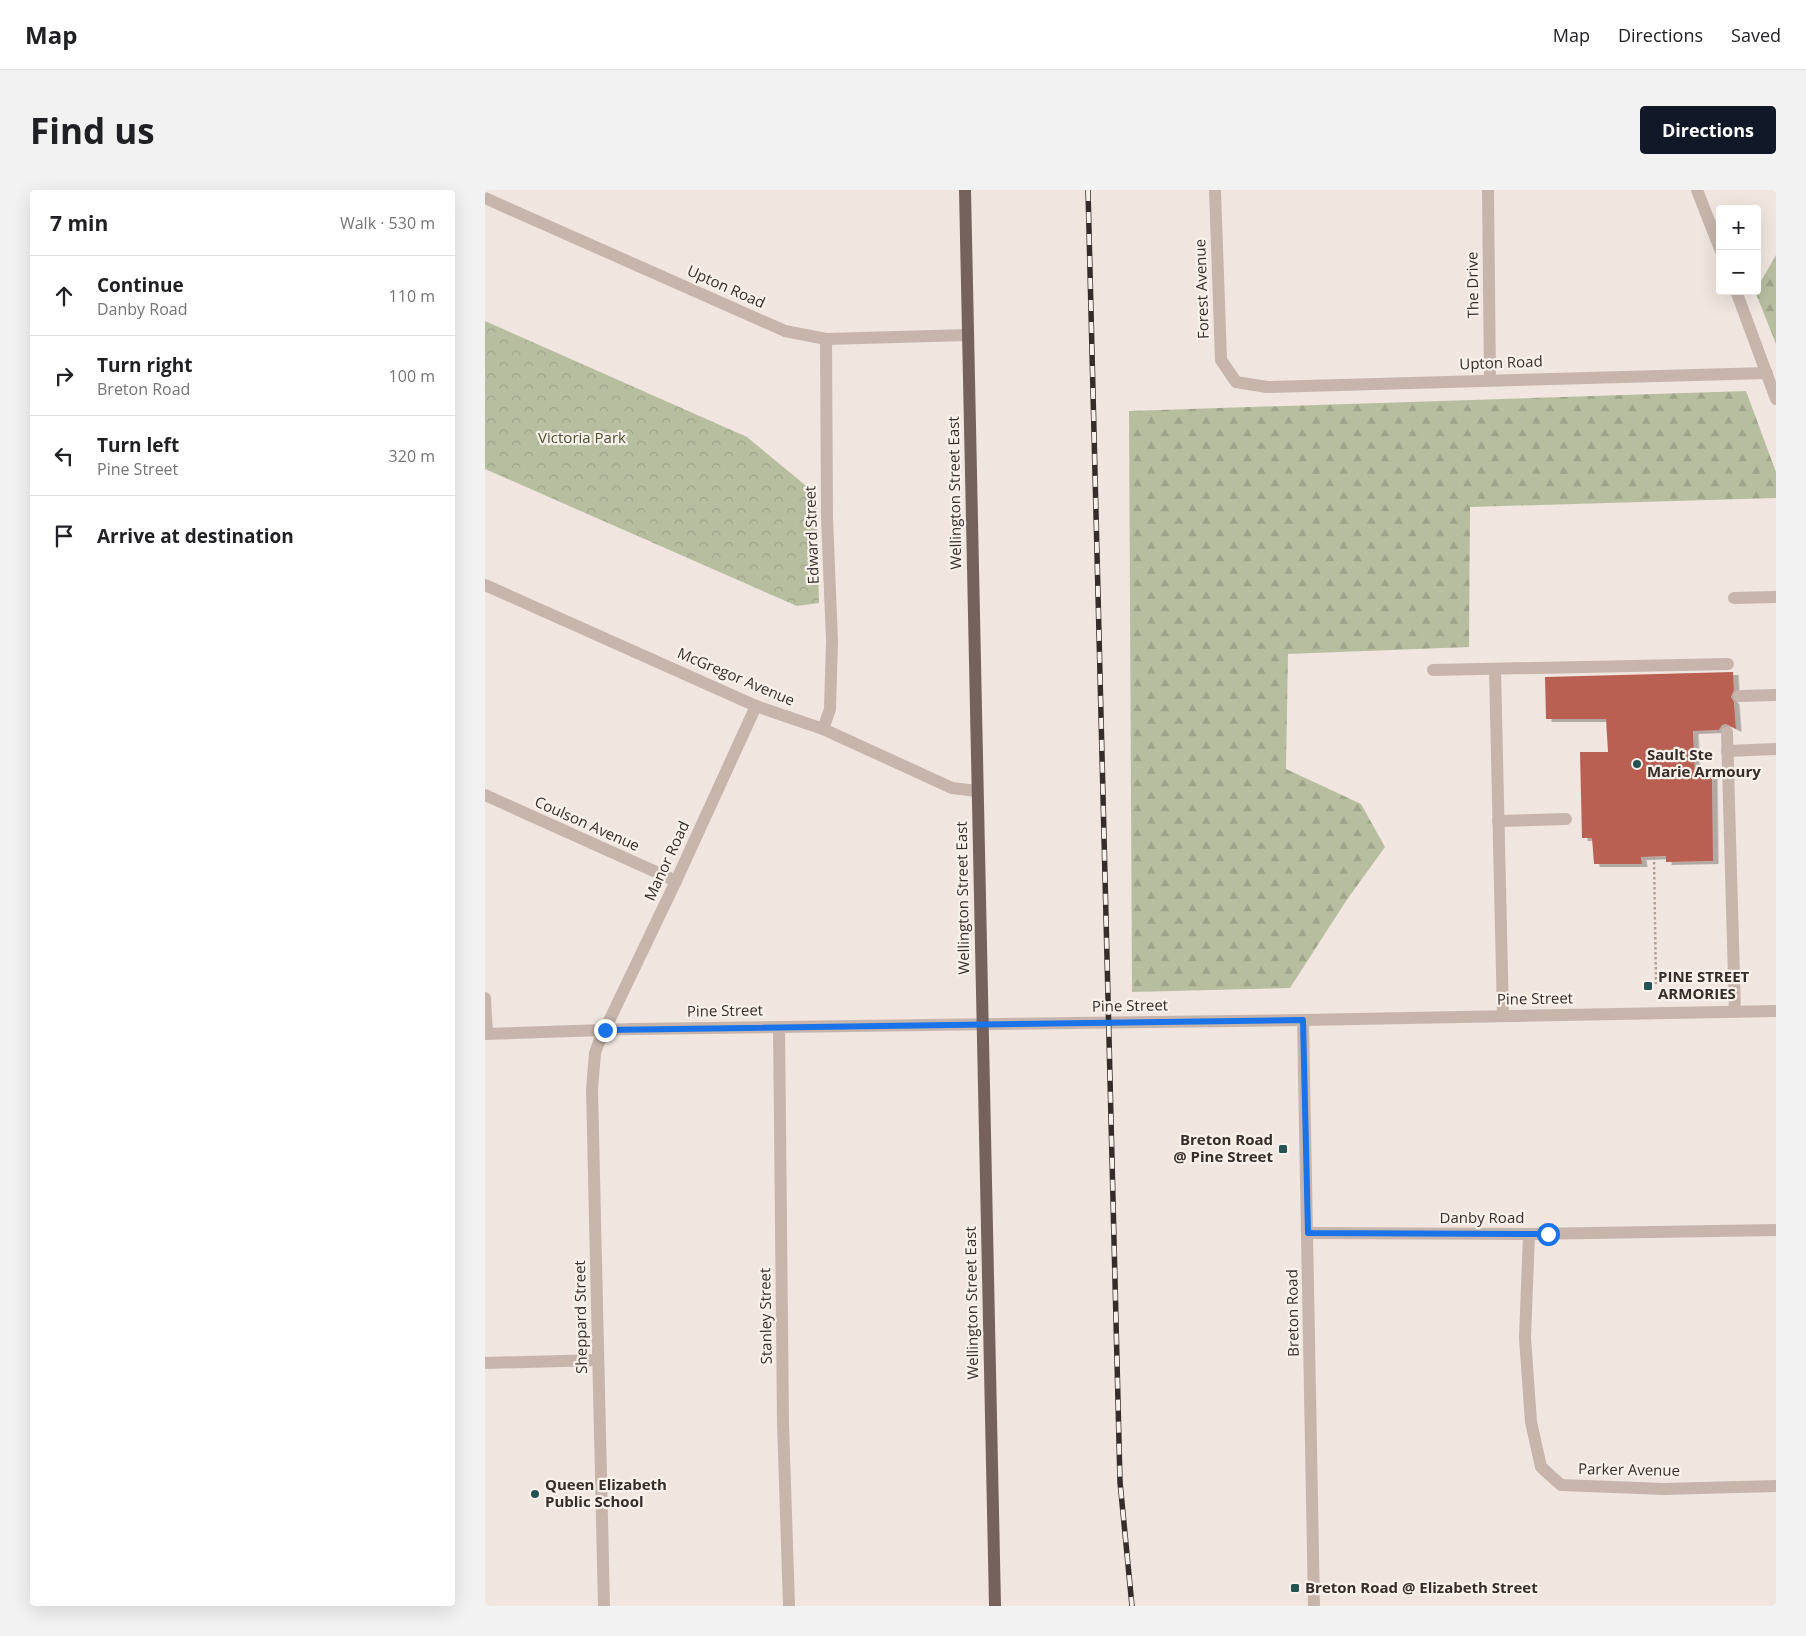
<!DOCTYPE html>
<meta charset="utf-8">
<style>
:root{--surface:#fff;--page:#f2f2f2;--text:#202124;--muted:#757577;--line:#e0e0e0;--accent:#111827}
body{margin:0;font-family:"Open Sans",sans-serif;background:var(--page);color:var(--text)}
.controls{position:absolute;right:15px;top:15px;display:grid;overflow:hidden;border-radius:5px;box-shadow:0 5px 20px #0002}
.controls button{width:45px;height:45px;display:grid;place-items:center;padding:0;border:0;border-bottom:1px solid var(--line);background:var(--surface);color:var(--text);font:25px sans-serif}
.stop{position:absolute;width:15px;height:15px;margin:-11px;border:4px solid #1a73e8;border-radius:50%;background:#fff}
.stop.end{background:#1a73e8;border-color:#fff;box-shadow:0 1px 5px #0008}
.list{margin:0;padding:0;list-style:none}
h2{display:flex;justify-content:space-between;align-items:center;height:65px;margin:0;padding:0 20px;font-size:21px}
h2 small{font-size:16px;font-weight:400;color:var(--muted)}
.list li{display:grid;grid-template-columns:32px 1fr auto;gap:15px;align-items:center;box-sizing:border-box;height:80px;padding:0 20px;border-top:1px solid var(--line)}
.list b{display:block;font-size:19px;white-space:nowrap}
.list p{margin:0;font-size:16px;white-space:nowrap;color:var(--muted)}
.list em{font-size:16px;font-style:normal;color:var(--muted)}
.icon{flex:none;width:28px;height:28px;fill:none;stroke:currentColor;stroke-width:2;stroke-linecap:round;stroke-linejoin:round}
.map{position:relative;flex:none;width:1291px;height:1416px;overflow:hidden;border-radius:5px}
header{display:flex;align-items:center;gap:30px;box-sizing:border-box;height:70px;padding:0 25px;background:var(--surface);border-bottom:1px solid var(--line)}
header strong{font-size:24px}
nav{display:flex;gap:28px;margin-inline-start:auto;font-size:18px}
.intro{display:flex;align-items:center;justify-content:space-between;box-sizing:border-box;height:120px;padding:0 30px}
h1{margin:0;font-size:35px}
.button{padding:12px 22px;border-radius:5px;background:var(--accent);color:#fff;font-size:18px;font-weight:700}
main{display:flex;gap:30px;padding:0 30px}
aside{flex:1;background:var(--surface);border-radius:5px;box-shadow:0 5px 20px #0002}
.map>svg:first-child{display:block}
</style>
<header>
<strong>Map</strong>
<nav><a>Map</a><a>Directions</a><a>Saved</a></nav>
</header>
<div class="intro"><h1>Find us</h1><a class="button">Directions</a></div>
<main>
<aside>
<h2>7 min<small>Walk · 530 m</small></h2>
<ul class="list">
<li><svg class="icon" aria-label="ahead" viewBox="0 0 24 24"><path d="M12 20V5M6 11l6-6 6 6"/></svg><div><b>Continue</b><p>Danby Road</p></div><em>110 m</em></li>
<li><svg class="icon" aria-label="right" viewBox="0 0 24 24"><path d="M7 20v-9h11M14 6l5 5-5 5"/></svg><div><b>Turn right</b><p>Breton Road</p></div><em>100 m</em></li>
<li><svg class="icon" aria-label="left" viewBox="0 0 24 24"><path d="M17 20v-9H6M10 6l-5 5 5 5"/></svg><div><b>Turn left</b><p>Pine Street</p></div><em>320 m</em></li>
<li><svg class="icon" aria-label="arrive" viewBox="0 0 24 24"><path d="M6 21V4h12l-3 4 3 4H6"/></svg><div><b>Arrive at destination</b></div></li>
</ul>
</aside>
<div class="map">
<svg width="1291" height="1416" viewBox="0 0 1291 1416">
<defs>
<pattern id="forest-firs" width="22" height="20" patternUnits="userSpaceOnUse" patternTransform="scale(1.25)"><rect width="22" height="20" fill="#b7bea0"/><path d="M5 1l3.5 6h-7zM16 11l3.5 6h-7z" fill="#9ea38a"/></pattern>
<pattern id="park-crowns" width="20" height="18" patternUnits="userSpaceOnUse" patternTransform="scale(1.25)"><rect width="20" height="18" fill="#b7bea0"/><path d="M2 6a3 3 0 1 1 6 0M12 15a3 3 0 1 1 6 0" fill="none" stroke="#9ea38a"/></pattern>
<filter id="shadow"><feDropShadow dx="5.5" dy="3" stdDeviation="0" flood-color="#0004"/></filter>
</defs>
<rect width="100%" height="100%" fill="#f0e6df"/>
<g fill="url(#forest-firs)">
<polygon points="1291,65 1291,154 1270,101 1272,101 1272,98"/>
<polygon points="1261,201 1291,282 1291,308 985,317 984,457 803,464 801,579 876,614 900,657 861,711 805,798 647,802 644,221"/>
</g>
<polygon fill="url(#park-crowns)" points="0,131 262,247 331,304 334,413 312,416 0,279"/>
<polygon fill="#ba6153" filter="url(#shadow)" points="1248,482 1249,500 1246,507 1249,512 1251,539 1241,534 1237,535 1234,540 1208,541 1210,586 1227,585 1228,671 1181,672 1181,666 1156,667 1157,674 1109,674 1107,648 1097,648 1095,562 1123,562 1121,529 1061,529 1060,487"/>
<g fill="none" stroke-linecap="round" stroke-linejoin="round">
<polyline stroke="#b39f96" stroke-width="2.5" stroke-dasharray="2.5 2.5" stroke-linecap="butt" points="1169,667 1171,794"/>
<g stroke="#c7b5ac" stroke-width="12">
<polyline points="730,0 736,170 751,192 782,197 1282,183"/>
<polyline points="1003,0 1005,190"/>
<polyline points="1212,0 1235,59"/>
<polyline points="0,8 300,141 341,149 483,145"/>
<polyline points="1251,101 1291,209"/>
<polyline points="0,395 271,516 338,539 467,598 492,601"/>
<polyline points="1249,408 1291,407"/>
<polyline points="948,480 1243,474"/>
<polyline points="1010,480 1018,826"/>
<polyline points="1254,506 1291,505"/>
<polyline points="338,539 345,519 347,451 342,327 341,149"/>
<polyline points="1242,542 1250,822"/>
<polyline points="1242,561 1291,559"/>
<polyline points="0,605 191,691"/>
<polyline points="1013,631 1081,629"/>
<polyline points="0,808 2,844"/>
<polyline points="818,830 829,1416"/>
<polyline points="294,837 298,1233 304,1416"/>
<polyline points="0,844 147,839 818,830 1291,821"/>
<polyline points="823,1043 1044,1044 1291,1040"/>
<polyline points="1044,1044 1040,1148 1046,1232 1056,1277 1076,1295 1179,1299 1291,1296"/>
<polyline points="0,1173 113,1170"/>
<polyline points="119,1416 107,900 110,863 114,852 191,691 271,516"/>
</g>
<polyline stroke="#76625d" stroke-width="12" points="480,0 510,1416"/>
<g stroke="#362c2a" stroke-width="5.5">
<polyline id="rail" points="603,0 635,1292 647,1416"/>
</g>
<use href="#rail" stroke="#f8f1eb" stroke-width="4" stroke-dasharray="11" stroke-linecap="butt"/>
</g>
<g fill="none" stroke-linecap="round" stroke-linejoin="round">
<polyline stroke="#1a73e8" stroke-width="6" points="120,840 818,830 823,1043 1063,1044"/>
</g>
<g fill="#245351" stroke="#f8f1eb" stroke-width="2">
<circle cx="1152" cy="574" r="5"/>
<rect x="1158" y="791" width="10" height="10" rx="2.5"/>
<rect x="793" y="954" width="10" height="10" rx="2.5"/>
<circle cx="50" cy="1304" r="5"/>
<rect x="805" y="1393" width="10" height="10" rx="2.5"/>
</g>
<g text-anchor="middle" stroke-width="4.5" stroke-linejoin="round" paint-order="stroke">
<g font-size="15" fill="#362c2a" stroke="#f8f1eb">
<text transform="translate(988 95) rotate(-91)" y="5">The Drive</text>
<text transform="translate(241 97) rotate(24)" y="5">Upton Road</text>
<text transform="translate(717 99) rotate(-92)" y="5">Forest Avenue</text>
<text transform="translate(1016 173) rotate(-2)" y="5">Upton Road</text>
<text transform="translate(470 303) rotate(-91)" y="5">Wellington Street East</text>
<text transform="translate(327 345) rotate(-92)" y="5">Edward Street</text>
<text transform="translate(251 487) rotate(23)" y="5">McGregor Avenue</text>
<text transform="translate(102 634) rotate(24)" y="5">Coulson Avenue</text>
<text transform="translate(182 671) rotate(-65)" y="5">Manor Road</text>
<text transform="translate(478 708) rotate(-91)" y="5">Wellington Street East</text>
<text transform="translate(1050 809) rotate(-1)" y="5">Pine Street</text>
<text transform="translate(645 816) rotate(-1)" y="5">Pine Street</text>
<text transform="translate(240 821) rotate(-1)" y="5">Pine Street</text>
<text x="997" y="1033">Danby Road</text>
<text transform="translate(487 1113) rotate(-91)" y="5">Wellington Street East</text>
<text transform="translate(808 1123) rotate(-91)" y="5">Breton Road</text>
<text transform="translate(281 1126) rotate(-91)" y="5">Stanley Street</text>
<text transform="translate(96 1127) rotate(-91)" y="5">Sheppard Street</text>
<text transform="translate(1144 1280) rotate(1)" y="5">Parker Avenue</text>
</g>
<g font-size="15" fill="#495230" stroke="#f8f1eb">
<text x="97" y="253">Victoria Park</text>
</g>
<g font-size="15" font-weight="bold" fill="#362c2a" stroke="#f8f1eb" text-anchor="start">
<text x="1162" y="570">Sault Ste<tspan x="1162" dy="17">Marie Armoury</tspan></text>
<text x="1173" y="792">PINE STREET<tspan x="1173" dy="17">ARMORIES</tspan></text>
<text x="788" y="955" text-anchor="end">Breton Road<tspan x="788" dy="17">@ Pine Street</tspan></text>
<text x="60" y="1300">Queen Elizabeth<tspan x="60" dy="17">Public School</tspan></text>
<text x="820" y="1403">Breton Road @ Elizabeth Street</text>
</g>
</g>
</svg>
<div class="controls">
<button>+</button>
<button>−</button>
</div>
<div class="stop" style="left:1063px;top:1044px"></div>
<div class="stop end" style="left:120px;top:840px"></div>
</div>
</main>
